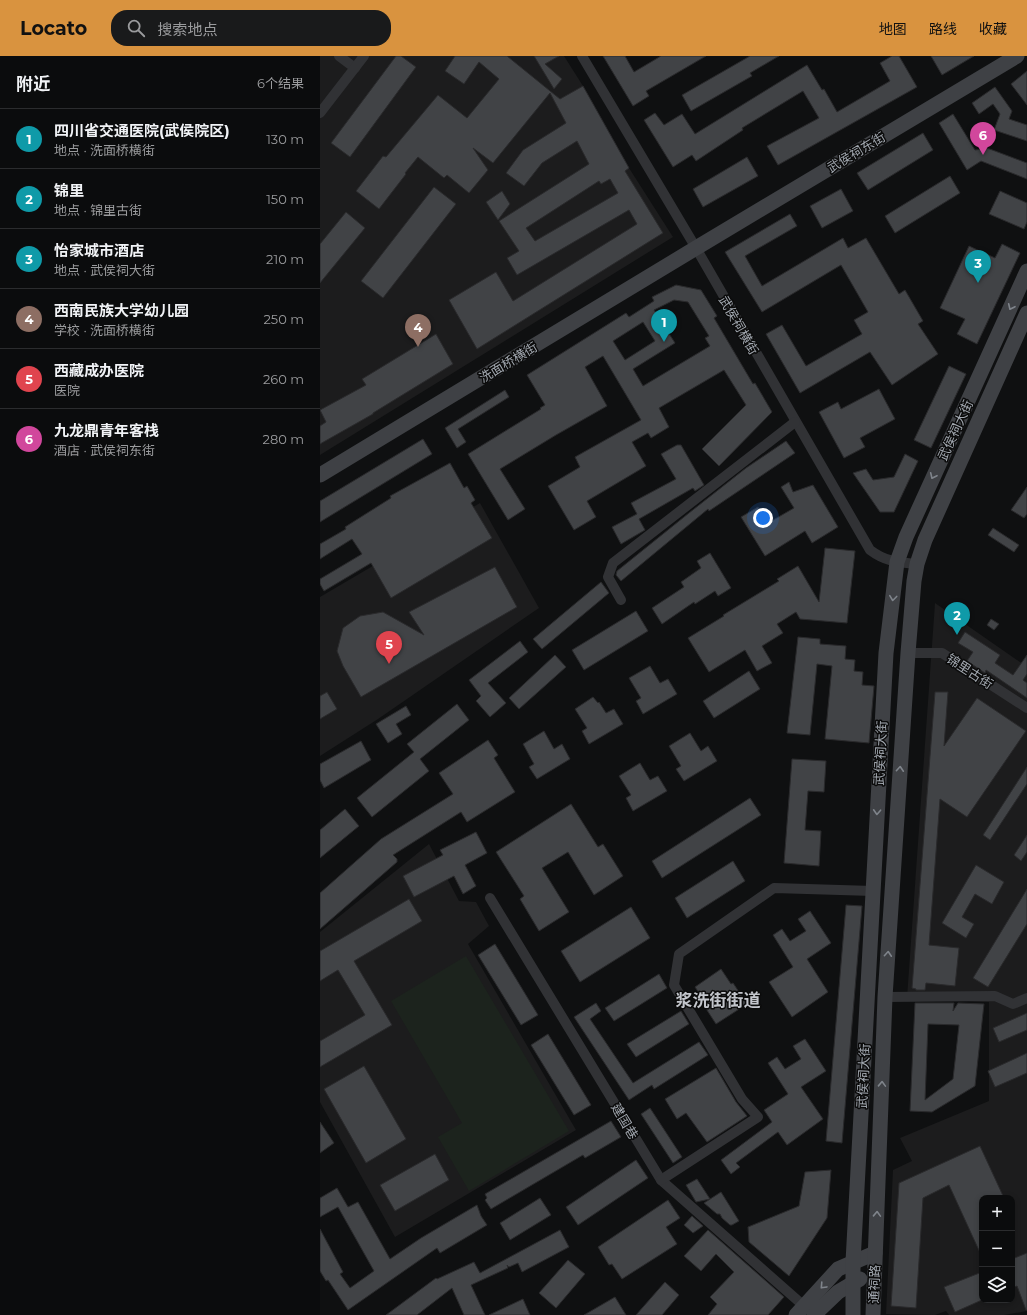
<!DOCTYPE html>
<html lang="zh">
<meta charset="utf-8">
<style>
:root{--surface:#0b0c0d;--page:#191a1b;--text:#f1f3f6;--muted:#9a9b9d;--line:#2b2c2e;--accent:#d9933f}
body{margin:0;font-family:Montserrat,"Noto Sans SC",sans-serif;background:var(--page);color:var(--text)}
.controls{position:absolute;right:12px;bottom:12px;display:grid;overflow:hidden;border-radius:8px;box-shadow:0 2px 6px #0003}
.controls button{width:36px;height:36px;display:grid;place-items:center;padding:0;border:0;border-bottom:1px solid var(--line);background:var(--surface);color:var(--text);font:20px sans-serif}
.you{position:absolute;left:443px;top:462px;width:14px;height:14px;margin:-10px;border:3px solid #fff;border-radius:50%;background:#1a73e8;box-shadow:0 0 0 6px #1a73e833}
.badge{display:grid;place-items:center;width:26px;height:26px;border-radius:50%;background:var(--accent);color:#fff;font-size:13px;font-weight:700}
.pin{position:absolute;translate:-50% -33px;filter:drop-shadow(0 1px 2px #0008)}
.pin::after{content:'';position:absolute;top:21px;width:14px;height:12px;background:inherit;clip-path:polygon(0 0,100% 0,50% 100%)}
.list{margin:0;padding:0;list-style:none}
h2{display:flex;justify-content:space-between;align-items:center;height:52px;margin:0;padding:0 16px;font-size:17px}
h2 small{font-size:13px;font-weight:400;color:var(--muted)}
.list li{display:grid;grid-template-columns:26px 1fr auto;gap:12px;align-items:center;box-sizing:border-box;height:60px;padding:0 16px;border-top:1px solid var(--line)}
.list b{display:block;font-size:15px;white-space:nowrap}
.list p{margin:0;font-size:13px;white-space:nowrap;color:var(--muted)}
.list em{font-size:13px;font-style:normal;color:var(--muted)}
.icon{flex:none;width:22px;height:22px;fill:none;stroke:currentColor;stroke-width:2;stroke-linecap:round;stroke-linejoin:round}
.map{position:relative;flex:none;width:707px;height:1259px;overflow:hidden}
header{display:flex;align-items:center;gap:24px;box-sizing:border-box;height:56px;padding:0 20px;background:var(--accent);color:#111}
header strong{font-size:19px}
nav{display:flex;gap:22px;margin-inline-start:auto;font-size:14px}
.search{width:280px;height:36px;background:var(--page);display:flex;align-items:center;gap:10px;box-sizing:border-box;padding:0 14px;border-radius:16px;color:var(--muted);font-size:15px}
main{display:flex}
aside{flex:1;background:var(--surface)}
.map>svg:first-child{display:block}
</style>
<header>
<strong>Locato</strong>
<div class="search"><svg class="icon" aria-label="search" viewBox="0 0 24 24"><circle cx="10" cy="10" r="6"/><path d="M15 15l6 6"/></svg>搜索地点</div>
<nav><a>地图</a><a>路线</a><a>收藏</a></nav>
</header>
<main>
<aside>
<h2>附近<small>6个结果</small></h2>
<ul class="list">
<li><span class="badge" style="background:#0f9aa8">1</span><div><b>四川省交通医院(武侯院区)</b><p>地点 · 洗面桥横街</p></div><em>130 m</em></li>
<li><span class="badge" style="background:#0f9aa8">2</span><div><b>锦里</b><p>地点 · 锦里古街</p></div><em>150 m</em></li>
<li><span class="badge" style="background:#0f9aa8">3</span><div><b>怡家城市酒店</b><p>地点 · 武侯祠大街</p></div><em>210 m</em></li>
<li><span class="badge" style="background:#8d6e63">4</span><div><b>西南民族大学幼儿园</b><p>学校 · 洗面桥横街</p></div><em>250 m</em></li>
<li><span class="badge" style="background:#e0444e">5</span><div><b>西藏成办医院</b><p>医院</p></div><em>260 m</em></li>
<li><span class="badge" style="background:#d1479c">6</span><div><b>九龙鼎青年客栈</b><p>酒店 · 武侯祠东街</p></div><em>280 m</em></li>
</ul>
</aside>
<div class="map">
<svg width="707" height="1259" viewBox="0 0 707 1259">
<rect width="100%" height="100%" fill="#0f1011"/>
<g fill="#1c1c1d" fill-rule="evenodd">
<polygon points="0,0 244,0 263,30 309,112 353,181 0,399"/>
<polygon points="160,447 219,552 58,663 0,700 0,541"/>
<path d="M 615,547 L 707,611 L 707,1255 L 684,1259 L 629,1259 L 626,1255 L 615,1259 L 566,1258 L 573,1114 L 592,1105 L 580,1082 L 669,1045 L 669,946 L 587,942 ZM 662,1142 L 692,1142 L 692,1244 L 662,1244 Z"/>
<polygon points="109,788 139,845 156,846 169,870 148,888 256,1074 75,1181 0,1046 0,876"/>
</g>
<polygon fill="#1c231d" points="146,900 249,1075 149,1135 118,1081 142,1067 71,945"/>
<g fill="#414346" stroke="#2a2a2c" fill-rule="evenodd">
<polygon points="76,0 81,0 96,11 30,101 11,87"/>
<path d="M 135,0 L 187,0 L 240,43 L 263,30 L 309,112 L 305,115 L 343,177 L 157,293 L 129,244 L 176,216 L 193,245 L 317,168 L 309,154 L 197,219 L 187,202 L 199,195 L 179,165 L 269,108 L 257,85 L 222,107 L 204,130 L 186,117 L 203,94 L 246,67 L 230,37 L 173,107 L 153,92 L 168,114 L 149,137 L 127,119 L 124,122 L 98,101 L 85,117 L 86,118 L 59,153 L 36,135 L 63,100 L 66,101 L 118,39 L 147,62 L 179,23 L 159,6 L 144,28 L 125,15 ZM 290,123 L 298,137 L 215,185 L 206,172 L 279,125 L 281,128 Z"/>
<polygon points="214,0 239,0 225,8 242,23 234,33"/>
<polygon points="283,0 305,0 314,16 341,0 386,0 326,35 329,40 313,50"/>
<polygon points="430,0 459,0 430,17 432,20 371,55 362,39"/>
<polygon points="572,0 579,0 597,31 458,109 447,90 499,62 483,35 422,72 423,74 376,105 372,99 353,111 324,64 335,57 344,69 362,58 375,78 487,9 502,34 504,33 517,56 570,25 560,7"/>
<polygon points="611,0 654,0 622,19"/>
<polygon points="707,15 707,49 691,28"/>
<polygon points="675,31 692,55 689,63 707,69 707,85 674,74 680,58 673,48 659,58 652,47"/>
<polygon points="633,58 655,94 667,92 707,107 707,123 661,105 647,114 619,67"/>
<polygon points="603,77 613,94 548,134 537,117"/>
<polygon points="427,101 438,120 383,151 373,133"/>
<polygon points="630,120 640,137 575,177 565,160"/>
<polygon points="114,131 136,148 63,242 41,225"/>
<polygon points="521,133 533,155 502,172 490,150"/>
<polygon points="182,135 190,148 178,164 166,146"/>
<polygon points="680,135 707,147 707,166 704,173 669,158"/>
<polygon points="26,156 45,172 0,227 0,188"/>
<polygon points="470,158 477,170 425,200 442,230 523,182 528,192 546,182 579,238 585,234 603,265 598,268 618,298 572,329 550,296 480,337 446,278 462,269 486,310 542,278 534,264 548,256 521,209 442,256 405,196"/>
<polygon points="682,188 700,197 657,288 637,278 645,263 620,252 649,190 675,202"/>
<path d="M 356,229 L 381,234 L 397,260 L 394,262 L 433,328 L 435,327 L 452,356 L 399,410 L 382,393 L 426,349 L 404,314 L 339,352 L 349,371 L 331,382 L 328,377 L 312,386 L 326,410 L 267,445 L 276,461 L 254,474 L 228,430 L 260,411 L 255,401 L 321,364 L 283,300 L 265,311 L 287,350 L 236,379 L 180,413 L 205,453 L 188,464 L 148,398 L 221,353 L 220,352 L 225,349 L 207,319 L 306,257 L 309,261 L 334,245 L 332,241 ZM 354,244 L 368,246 L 389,280 L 385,282 L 390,290 L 323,330 L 313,313 L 355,287 L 334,254 ZM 323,266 L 335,285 L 305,304 L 293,285 Z"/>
<polygon points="116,278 133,308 53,357 53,358 0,388 0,370 6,366 0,354 46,329 42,323"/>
<polygon points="629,310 646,318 611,392 594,384"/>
<polygon points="559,333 575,363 540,382 545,391 524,402 499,356 518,346 521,353"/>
<polygon points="185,334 189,341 138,373 146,386 137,392 125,372"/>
<polygon points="103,383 112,398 0,466 0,445"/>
<polygon points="466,385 475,397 389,455 388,453 301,525 296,519 297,515 369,457 426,412"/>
<polygon points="357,389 361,389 384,429 375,435 373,432 319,463 325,474 301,488 292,471 317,458 311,447 356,423 341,398"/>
<polygon points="585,398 598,405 574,456 560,456 533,417 546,413 553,424 574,421"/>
<polygon points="130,407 144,432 147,430 155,444 151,447 172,482 71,542 51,507 4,535 0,528 0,523 42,498 32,483 0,503 0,488 26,473 25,471 71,442 70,440"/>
<polygon points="469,426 473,436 493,429 518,471 492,487 485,475 445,500 421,461 438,451 448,467 474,452 461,431"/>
<polygon points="707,431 707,458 704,462 691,454"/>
<polygon points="673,472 699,489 694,496 668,479"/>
<polygon points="505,492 535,495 527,567 480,563 476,556 457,568 463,577 442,590 452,607 437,615 425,594 389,616 368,582 404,560 403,559 459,525 457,523 478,510 499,546"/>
<polygon points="390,497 411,532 398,540 395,535 375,548 374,546 342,568 332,552 364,531 361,526 381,512 377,505"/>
<polygon points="175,511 197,551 41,641 23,610 17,595 23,572 40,560 63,556 104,579 89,556"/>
<polygon points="281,526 289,537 222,593 213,583"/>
<polygon points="316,555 328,575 264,614 252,594"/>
<polygon points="671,563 679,568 674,574 667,569"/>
<polygon points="645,576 680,599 675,607 693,619 707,599 707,618 703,624 707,627 707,642 666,614 665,617 647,605 653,596 638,587"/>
<polygon points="478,581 500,583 500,588 526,590 525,603 535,604 534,615 543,616 542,629 554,630 549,687 505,683 512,610 497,608 490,679 467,677"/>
<polygon points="200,585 208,596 168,627 186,647 170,661 156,645 161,640 149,624"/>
<polygon points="235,599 246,611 199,653 189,642"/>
<polygon points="330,610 340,627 348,623 357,638 323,658 316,645 321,642 309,622"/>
<polygon points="429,615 440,633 394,662 383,645"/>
<polygon points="7,636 17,653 0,663 0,640"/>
<polygon points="615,636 628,636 624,690 657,642 706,675 647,761 620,743 609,889 639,892 635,930 606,927 605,934 596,934 596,933 592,932"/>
<polygon points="273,641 278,647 279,646 286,657 294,653 303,668 269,688 262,675 267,672 255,653"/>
<polygon points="137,648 149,664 100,703 109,715 52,761 37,742 94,696 87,688"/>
<polygon points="86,650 91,659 76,668 82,678 68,687 56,668"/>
<polygon points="224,675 234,693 242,688 250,703 217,723 209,711 214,708 203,688"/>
<polygon points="370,677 381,695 388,690 397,705 364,725 356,713 361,710 349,690"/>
<polygon points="168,684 178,699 174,702 195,736 147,766 141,756 73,799 77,803 77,806 0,873 0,837 61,783 133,738 119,717"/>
<polygon points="41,685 51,704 4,732 0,724 0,708"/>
<polygon points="472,703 506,705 504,736 488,735 485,774 501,775 499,810 464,807"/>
<polygon points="320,707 330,724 338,720 347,735 313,755 306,742 311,739 299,720"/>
<polygon points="707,711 707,728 670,784 663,779"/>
<polygon points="430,742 441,759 342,822 332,805"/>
<polygon points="251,748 278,791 283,788 303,820 274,839 248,796 222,812 249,856 219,875 200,843 204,840 176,796"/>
<polygon points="25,753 39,770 0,802 0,774"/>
<polygon points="156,776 167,797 145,809 156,830 143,838 134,820 94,841 83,820 123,799 120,794"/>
<polygon points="707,779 707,796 701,805 694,799"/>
<polygon points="413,805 425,825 367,862 355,842"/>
<polygon points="656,809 684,826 672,848 655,838 642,861 654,868 646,882 622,867"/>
<polygon points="707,833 707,868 668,931 653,922"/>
<polygon points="89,843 102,865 34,905 72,969 0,1011 0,985 45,959 18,914 0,925 0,895"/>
<polygon points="526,849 542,850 522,1087 506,1085"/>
<polygon points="311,851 330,882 260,926 241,895"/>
<polygon points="490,855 511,887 487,903 508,936 472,961 449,926 473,911 453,879 462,873 470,885 486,875 478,863"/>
<polygon points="175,888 218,959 201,969 158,899"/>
<polygon points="401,913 411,928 413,927 427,948 396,968 383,948 386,947 375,931"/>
<polygon points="339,918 347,932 294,965 285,952"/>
<polygon points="276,947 281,955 270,963 313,1027 379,986 388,999 334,1033 332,1029 309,1044 254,961"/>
<path d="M 595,947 L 634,947 L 633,955 L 638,947 L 664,948 L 655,1030 L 612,1056 L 590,1055 ZM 608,968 L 639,969 L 633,1023 L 605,1044 Z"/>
<polygon points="361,955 369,968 316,1001 307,988"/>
<polygon points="707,957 707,974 679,986 673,972"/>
<polygon points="228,978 271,1049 254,1059 211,989"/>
<polygon points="485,983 506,1015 481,1031 503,1063 467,1089 458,1076 416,1107 420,1111 411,1118 401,1104 452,1066 444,1054 468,1038 448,1007 457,1001 465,1013 481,1003 473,990"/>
<polygon points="707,997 707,1017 675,1031 668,1015"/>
<polygon points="44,1010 86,1083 46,1107 4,1033"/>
<polygon points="396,1012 416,1046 427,1060 387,1086 366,1057 357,1063 345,1043"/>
<polygon points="330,1052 362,1101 353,1107 321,1058"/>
<polygon points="291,1065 301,1081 265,1102 263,1099 171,1153 165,1144 167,1142 165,1138"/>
<polygon points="0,1066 14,1087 0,1097"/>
<polygon points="660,1090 684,1142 662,1142 662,1201 629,1129 603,1142 596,1252 571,1250 579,1127"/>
<polygon points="115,1098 129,1124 75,1155 60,1129"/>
<polygon points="316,1104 328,1122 258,1169 246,1151"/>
<polygon points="511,1114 507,1162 469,1220 429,1186 428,1171 479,1150 485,1116"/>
<polygon points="377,1123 390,1143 376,1146 366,1129"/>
<polygon points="17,1132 28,1151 38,1146 70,1203 101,1182 157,1149 161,1160 167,1169 120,1197 117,1192 28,1254 8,1224 6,1225 0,1215 0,1173 23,1216 20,1218 30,1232 54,1215 18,1151 0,1161 0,1142"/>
<polygon points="401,1136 419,1165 412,1169 410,1169 402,1162 400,1158 397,1158 384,1147"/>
<polygon points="220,1142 231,1159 190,1184 180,1167"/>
<polygon points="348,1144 360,1162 346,1171 357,1188 302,1223 292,1208 289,1209 278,1191"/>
<polygon points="372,1160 383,1170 373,1177 364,1169"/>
<polygon points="240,1174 249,1191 202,1216 198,1207 189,1211 187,1209 188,1212 151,1229 165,1259 144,1259 132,1232 97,1259 66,1259 116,1222 117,1223 154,1206 160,1217"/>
<polygon points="388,1174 464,1241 448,1259 388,1259 397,1248 390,1241 414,1216 396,1198 381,1215 364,1200"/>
<polygon points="707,1197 707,1254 706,1254 697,1230 692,1232 692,1203"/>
<polygon points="248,1204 265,1218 236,1252 219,1237"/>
<polygon points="662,1216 662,1244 635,1256 624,1231"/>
<polygon points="345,1226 359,1239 342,1259 316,1259"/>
<polygon points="295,1241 306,1259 264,1259"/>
<polygon points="203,1243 210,1259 169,1259"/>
</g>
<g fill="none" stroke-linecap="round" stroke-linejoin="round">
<g stroke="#313235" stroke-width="10">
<polyline points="19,0 35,12"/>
<path d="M 262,0 L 376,192 L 550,494 C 566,506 578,506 597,508"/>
<polyline points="0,57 44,0"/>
<polyline points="301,544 288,521 293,507 475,366"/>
<polyline points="588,597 622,597 707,652"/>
<polyline points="170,842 341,1124 484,1250"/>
<polyline points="565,941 675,940 693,948 707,942"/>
<polyline points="341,1124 438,1061 422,1043 354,929 359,898 454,832 553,835"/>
</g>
<g stroke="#3f4145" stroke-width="15">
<polyline points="0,419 376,192 697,0"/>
<polyline points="476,1259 518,1213 555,1197"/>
<polyline points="494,1259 518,1236 540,1223"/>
<polyline points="533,1259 533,1206 566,597 577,506 586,481 707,215"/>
<polyline points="553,1259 565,941 588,597 594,525 597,508 605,484 707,257"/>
</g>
</g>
<defs><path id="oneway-chevron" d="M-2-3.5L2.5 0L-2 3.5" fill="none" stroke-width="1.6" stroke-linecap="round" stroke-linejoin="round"/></defs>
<g stroke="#7f848b">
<use href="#oneway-chevron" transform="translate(691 251) rotate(115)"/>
<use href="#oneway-chevron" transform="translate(613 420) rotate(115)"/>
<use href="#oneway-chevron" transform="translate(573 542) rotate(97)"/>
<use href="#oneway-chevron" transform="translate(580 713) rotate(-86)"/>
<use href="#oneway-chevron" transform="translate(557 756) rotate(93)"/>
<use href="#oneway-chevron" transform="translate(568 898) rotate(-86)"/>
<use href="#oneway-chevron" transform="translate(562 1028) rotate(-88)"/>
<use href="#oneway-chevron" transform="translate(557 1158) rotate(-88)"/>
<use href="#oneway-chevron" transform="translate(503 1230) rotate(133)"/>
</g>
<g text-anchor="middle" stroke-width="3" stroke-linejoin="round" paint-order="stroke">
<g font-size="13" fill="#a2a8b0" stroke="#0b0b0b">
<text transform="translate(536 96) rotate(-31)" y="5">武侯祠东街</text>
<text transform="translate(419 269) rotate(60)" y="5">武侯祠横街</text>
<text transform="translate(188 306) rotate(-31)" y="5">洗面桥横街</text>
<text transform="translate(635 374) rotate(-65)" y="5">武侯祠大街</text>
<text transform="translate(650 615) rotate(33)" y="5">锦里古街</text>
<text transform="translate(560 697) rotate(-87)" y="5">武侯祠大街</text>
<text transform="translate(543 1020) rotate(-87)" y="5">武侯祠大街</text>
<text transform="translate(305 1065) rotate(59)" y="5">建国巷</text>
<text transform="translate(554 1228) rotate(-88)" y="5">通祠路</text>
</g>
<g font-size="17" font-weight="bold" fill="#c3c6cc" stroke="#0b0b0b">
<text x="398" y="950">浆洗街街道</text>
</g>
</g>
</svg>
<div class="controls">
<button>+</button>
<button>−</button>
<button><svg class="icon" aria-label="layers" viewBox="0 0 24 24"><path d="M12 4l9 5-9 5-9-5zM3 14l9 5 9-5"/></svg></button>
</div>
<div class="you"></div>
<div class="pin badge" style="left:344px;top:286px;background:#0f9aa8">1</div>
<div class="pin badge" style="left:637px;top:579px;background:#0f9aa8">2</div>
<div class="pin badge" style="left:658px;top:227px;background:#0f9aa8">3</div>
<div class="pin badge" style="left:98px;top:291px;background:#8d6e63">4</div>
<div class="pin badge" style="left:69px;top:608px;background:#e0444e">5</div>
<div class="pin badge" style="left:663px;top:99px;background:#d1479c">6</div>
</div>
</main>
